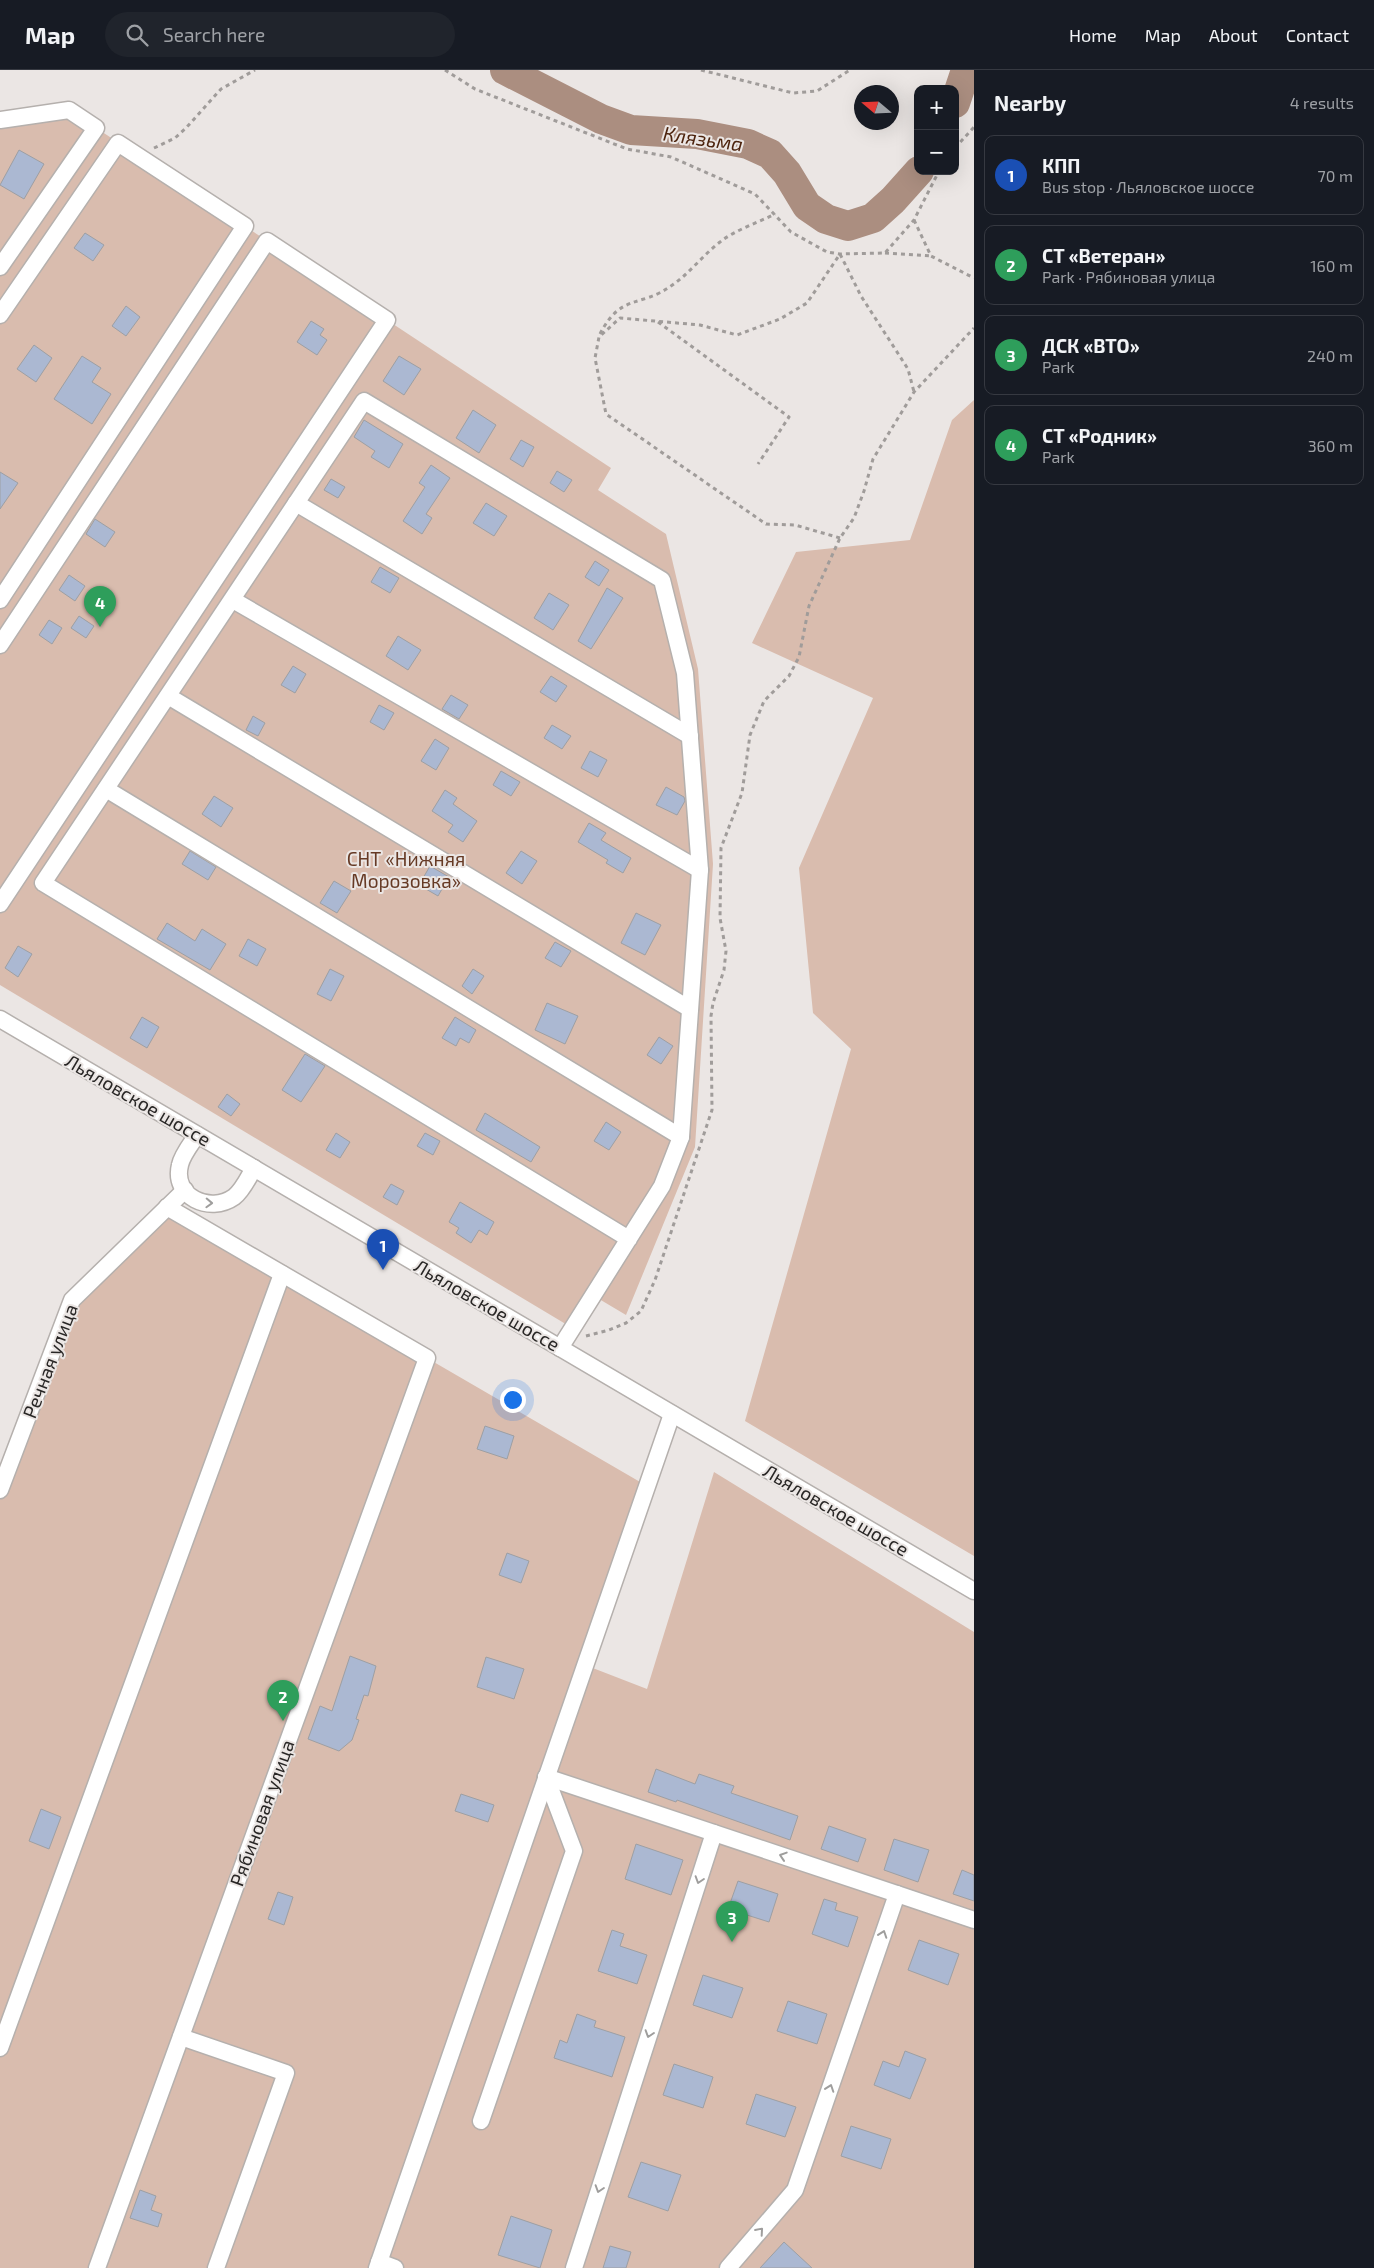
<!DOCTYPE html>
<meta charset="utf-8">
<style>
:root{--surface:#171b24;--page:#20242c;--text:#f1f3f6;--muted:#9ea1a6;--line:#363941;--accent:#92a8db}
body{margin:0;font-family:"Exo 2",sans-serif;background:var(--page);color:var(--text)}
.controls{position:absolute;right:15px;top:15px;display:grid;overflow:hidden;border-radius:10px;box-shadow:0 5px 20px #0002}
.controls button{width:45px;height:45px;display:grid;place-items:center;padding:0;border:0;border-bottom:1px solid var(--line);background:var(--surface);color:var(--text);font:25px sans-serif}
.compass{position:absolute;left:854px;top:15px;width:45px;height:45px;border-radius:50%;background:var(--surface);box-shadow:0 5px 20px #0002;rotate:289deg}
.you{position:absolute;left:512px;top:1329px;width:18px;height:18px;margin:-12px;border:4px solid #fff;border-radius:50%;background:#1a73e8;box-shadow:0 0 0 8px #1a73e833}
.badge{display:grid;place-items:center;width:32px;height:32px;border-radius:50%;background:var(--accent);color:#fff;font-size:16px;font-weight:700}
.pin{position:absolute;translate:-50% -41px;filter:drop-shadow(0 1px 2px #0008)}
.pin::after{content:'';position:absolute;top:26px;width:18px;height:15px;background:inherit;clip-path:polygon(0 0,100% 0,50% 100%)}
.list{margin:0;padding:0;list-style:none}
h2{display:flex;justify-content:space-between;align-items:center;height:65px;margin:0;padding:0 20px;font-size:21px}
h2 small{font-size:16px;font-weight:400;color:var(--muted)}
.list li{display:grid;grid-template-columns:32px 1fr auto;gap:15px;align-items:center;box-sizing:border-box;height:80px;margin:0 10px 10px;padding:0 10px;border:1px solid var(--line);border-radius:10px}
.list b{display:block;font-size:19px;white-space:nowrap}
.list p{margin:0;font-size:16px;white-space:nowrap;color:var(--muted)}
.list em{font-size:16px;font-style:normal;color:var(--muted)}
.icon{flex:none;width:28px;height:28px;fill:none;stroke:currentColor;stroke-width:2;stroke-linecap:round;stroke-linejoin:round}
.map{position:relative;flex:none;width:974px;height:2198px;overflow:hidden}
header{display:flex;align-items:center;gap:30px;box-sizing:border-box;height:70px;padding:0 25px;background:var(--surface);border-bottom:1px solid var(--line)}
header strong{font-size:24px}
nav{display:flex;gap:28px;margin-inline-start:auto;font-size:18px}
.search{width:350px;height:45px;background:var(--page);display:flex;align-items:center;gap:12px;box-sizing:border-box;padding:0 18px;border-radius:28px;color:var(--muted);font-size:19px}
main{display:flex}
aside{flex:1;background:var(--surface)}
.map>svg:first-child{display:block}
</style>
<header>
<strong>Map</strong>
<div class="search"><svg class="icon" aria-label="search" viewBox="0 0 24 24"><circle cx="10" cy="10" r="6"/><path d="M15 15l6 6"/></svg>Search here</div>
<nav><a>Home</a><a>Map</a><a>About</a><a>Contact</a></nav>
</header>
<main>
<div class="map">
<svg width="974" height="2198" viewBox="0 0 974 2198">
<rect width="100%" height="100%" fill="#ebe6e4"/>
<g fill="#d9bcae">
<polygon points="69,40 611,398 598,420 666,464 698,599 713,794 695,1077 626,1245 589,1223 569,1256 0,915 0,50"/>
<polygon points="974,330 974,1486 745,1351 851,979 813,943 799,798 873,628 752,573 796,482 910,470 952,350"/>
<polygon points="167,1137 647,1416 585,1595 647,1619 714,1402 974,1562 974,2198 0,2198 0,1396 8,1398 72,1230"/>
</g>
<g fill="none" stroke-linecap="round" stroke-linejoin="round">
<g stroke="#ab8e80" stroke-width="30">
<polyline points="505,0 601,49 631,60 697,64 748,74 770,84 787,103 807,136 826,149 848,156 873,148 893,130 919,101"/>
<polyline points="955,33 966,0"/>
</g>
</g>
<g fill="#abb8d2" stroke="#9d9fa3">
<polygon points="19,80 44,94 24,129 0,115"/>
<polygon points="85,163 104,175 93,191 74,178"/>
<polygon points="126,236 140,247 126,266 112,256"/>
<polygon points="311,251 324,259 320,265 327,270 317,285 297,272"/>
<polygon points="34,275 52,288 36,312 17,299"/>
<polygon points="82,286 101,298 92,312 111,324 92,354 54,329"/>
<polygon points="399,286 421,299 404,325 383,311"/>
<polygon points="473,340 496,355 479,383 456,368"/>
<polygon points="364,350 403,374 389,398 371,387 375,381 354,367"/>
<polygon points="521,370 534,377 523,397 510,389"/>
<polygon points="431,395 450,408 426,444 432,448 422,464 403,451 425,417 419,413"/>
<polygon points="557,401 572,410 564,422 550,413"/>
<polygon points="0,402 18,413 0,439"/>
<polygon points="331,409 345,417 338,428 324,420"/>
<polygon points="486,433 507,446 494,466 473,453"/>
<polygon points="95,449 115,462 105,477 86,464"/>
<polygon points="595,491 609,500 599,516 585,507"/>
<polygon points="380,497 399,508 390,523 371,512"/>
<polygon points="69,505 85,516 75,531 59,520"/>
<polygon points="607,518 623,528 591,579 578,571"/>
<polygon points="549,523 569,535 553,560 534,548"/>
<polygon points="79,546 94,556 86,568 71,558"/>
<polygon points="49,550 62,558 52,574 39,565"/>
<polygon points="398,566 421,580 408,600 386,586"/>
<polygon points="293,596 306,604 295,623 281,615"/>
<polygon points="551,606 567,616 556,632 540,622"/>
<polygon points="451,625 468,635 459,649 442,639"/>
<polygon points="379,635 394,643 384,660 370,652"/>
<polygon points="253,646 265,653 258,666 246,660"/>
<polygon points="552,655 571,666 562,679 544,668"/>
<polygon points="435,669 449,678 436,700 421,691"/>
<polygon points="590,681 607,690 598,707 581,698"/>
<polygon points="501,701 520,712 511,726 493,715"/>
<polygon points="666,717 684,727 685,731 677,745 656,735"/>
<polygon points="445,720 457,728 453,734 477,751 463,772 448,762 453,755 432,741"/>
<polygon points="214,726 233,738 221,757 202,744"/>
<polygon points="589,753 606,763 601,770 631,788 623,803 606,793 608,790 578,772"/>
<polygon points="190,781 216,797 208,810 182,794"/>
<polygon points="521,781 537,791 522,814 506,803"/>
<polygon points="430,796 449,807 438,826 419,815"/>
<polygon points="334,811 351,821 337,843 320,833"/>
<polygon points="636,843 661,855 645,885 621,873"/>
<polygon points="167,853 195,871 202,859 226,874 210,900 157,869"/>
<polygon points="248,869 266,879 257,896 239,886"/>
<polygon points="555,872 571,881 561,897 545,888"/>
<polygon points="18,876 32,884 18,907 5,898"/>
<polygon points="330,899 344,906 331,931 317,924"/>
<polygon points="473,899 484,906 472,924 462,916"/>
<polygon points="547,933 578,946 565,974 535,960"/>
<polygon points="142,947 159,957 147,978 130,968"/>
<polygon points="455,947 476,960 469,973 460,968 456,976 442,968"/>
<polygon points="659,967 673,976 661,994 647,985"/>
<polygon points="305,984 325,996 301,1032 282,1020"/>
<polygon points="227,1024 240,1034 231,1046 218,1037"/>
<polygon points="485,1043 540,1077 531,1092 476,1060"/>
<polygon points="606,1052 621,1062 609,1080 594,1071"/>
<polygon points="336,1063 350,1072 340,1088 326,1080"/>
<polygon points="425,1063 440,1071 433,1085 417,1076"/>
<polygon points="391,1114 404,1121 397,1135 383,1127"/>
<polygon points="460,1132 494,1152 487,1165 479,1160 471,1173 456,1163 459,1158 449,1152"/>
<polygon points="485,1356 514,1366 507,1389 477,1379"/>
<polygon points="507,1483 529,1491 521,1513 499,1505"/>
<polygon points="350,1586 376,1596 368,1626 364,1625 356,1649 359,1650 352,1670 339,1681 308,1669 320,1636 332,1641"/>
<polygon points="486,1587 524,1599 514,1629 477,1617"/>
<polygon points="656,1699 695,1714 699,1704 734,1716 731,1723 798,1746 790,1770 677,1730 676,1732 648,1722"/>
<polygon points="461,1724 494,1735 488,1752 455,1741"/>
<polygon points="41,1739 61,1747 49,1779 29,1771"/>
<polygon points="829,1756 866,1769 858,1792 821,1779"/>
<polygon points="894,1769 929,1780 918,1812 884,1800"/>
<polygon points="636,1774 683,1790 671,1825 625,1809"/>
<polygon points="962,1800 974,1805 974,1831 953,1824"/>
<polygon points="738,1811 778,1824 769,1852 728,1839"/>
<polygon points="278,1822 293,1827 284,1855 268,1849"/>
<polygon points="824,1829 837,1833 835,1840 858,1847 848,1877 812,1864"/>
<polygon points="612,1860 624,1864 620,1876 647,1885 637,1914 598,1901"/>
<polygon points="919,1870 959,1884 948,1915 908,1900"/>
<polygon points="703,1905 743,1918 732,1948 693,1935"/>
<polygon points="788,1931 827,1944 817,1974 777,1961"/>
<polygon points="577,1944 596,1951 594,1957 625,1967 612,2007 554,1988 560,1970 567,1973"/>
<polygon points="905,1981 926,1989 910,2029 874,2015 883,1991 899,1997"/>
<polygon points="674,1994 713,2007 703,2038 663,2025"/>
<polygon points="756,2024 796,2037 785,2067 746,2054"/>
<polygon points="851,2056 891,2069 881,2099 841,2086"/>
<polygon points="641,2092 681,2105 668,2141 628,2127"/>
<polygon points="140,2120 156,2126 151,2140 162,2144 158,2157 130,2148"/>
<polygon points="511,2146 552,2160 540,2198 498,2185"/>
<polygon points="784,2172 812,2198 760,2198"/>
<polygon points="610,2176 631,2182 626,2198 603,2198"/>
</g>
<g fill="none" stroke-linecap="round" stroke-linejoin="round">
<g stroke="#b5b0ad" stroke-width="19">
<g id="minor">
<polyline points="0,50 69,40 96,58 0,197"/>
<polyline points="0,245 118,73 245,156 0,530"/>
<polyline points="296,433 690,666"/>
<polyline points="233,530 700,800"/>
<polyline points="0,575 267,171 387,250 0,834"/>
<polyline points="168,626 690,939"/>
<polyline points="106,719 681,1067"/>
<polyline points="0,949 974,1521"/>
<path d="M 197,1065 C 191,1074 182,1085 180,1095 C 172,1127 210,1144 234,1127 C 243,1120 248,1108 254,1098"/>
<polyline points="560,1278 662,1116 681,1067 700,800 685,603 662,510 364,331 43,813 629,1169"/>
<polyline points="0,1420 72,1230 185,1120"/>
<polyline points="546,1707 897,1824 795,2120 728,2198"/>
<polyline points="897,1824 974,1850"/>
<polyline points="181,1967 286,2003 216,2198"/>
<polyline points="0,1978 282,1204"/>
<polyline points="481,2051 574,1781 546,1707"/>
<polyline points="379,2192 395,2198"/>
<polyline points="97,2198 427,1288 167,1137"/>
<polyline points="377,2198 672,1344"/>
<polyline points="574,2198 714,1763"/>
</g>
</g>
<g stroke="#a09c9a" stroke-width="3" stroke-dasharray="4 4" stroke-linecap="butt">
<polyline points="445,0 475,19 627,79 671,87 755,124 791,162 827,182 840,184 885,183 914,150 939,101"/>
<polyline points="701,0 793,23 817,21 850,0"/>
<polyline points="154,78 175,68 186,58 221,19 255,0"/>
<polyline points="955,78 974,57"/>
<polyline points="914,150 931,186 974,208"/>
<polyline points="885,183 931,186"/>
<polyline points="658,252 789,347 758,394"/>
<path d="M 600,264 C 621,223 640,238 671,216 C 689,204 702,186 720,172 C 735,160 757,153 775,144"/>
<polyline points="840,468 795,455 766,454 606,344 595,288 599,267 620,248 700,255 737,265 780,249 807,233 840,184 861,226 908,299 914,322"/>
<polyline points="586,1266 609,1260 626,1253 641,1241 655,1210 712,1040 711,946 713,933 724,900 726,881 720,848 721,778 742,723 750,665 764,631 789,606 799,587 809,536 840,468 854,448 864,421 873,389 914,322 974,258"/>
</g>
<use href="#minor" stroke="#fff" stroke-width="16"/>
</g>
<defs><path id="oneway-chevron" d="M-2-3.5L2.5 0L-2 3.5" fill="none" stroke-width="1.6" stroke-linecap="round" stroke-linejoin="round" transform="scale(1.25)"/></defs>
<g stroke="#9f9e9d">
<use href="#oneway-chevron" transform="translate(209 1133) rotate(2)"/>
<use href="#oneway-chevron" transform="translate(783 1786) rotate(-162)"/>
<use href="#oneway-chevron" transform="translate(699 1810) rotate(108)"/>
<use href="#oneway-chevron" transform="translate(883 1864) rotate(-71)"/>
<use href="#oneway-chevron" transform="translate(649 1964) rotate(108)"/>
<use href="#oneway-chevron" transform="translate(830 2018) rotate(-71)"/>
<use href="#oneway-chevron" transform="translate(599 2119) rotate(108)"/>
<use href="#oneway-chevron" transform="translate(760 2161) rotate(-49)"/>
</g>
<g text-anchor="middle" stroke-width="4" stroke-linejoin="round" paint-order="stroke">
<g font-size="19" fill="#663a25" stroke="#ebe6e4">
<text x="406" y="796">СНТ «Нижняя<tspan x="406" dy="22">Морозовка»</tspan></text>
</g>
<g font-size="19" fill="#292726" stroke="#ebe6e4">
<text transform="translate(138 1030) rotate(30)" y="7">Льяловское шоссе</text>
<text transform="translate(487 1235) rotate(30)" y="7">Льяловское шоссе</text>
<text transform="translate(50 1291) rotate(-69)" y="7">Речная улица</text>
<text transform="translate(836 1440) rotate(30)" y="7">Льяловское шоссе</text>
<text transform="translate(262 1743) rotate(-70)" y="7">Рябиновая улица</text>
</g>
<g font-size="20" font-style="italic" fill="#4d240e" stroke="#ebe6e4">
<text transform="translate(703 69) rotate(8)" y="7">Клязьма</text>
</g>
</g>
</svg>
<div class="controls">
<button>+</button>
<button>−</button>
</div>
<svg class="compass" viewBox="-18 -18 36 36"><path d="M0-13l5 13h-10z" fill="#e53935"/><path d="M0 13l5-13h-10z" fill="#9ea1a6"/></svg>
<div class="you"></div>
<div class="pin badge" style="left:383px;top:1200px;background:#1a4fb4">1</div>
<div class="pin badge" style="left:283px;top:1651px;background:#2e9e5b">2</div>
<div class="pin badge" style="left:732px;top:1872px;background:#2e9e5b">3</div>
<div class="pin badge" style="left:100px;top:557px;background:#2e9e5b">4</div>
</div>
<aside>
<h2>Nearby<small>4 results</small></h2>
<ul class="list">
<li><span class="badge" style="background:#1a4fb4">1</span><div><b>КПП</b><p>Bus stop · Льяловское шоссе</p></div><em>70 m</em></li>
<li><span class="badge" style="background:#2e9e5b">2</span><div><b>СТ «Ветеран»</b><p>Park · Рябиновая улица</p></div><em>160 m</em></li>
<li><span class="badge" style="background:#2e9e5b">3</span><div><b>ДСК «ВТО»</b><p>Park</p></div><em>240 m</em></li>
<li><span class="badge" style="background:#2e9e5b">4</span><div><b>СТ «Родник»</b><p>Park</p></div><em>360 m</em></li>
</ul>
</aside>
</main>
